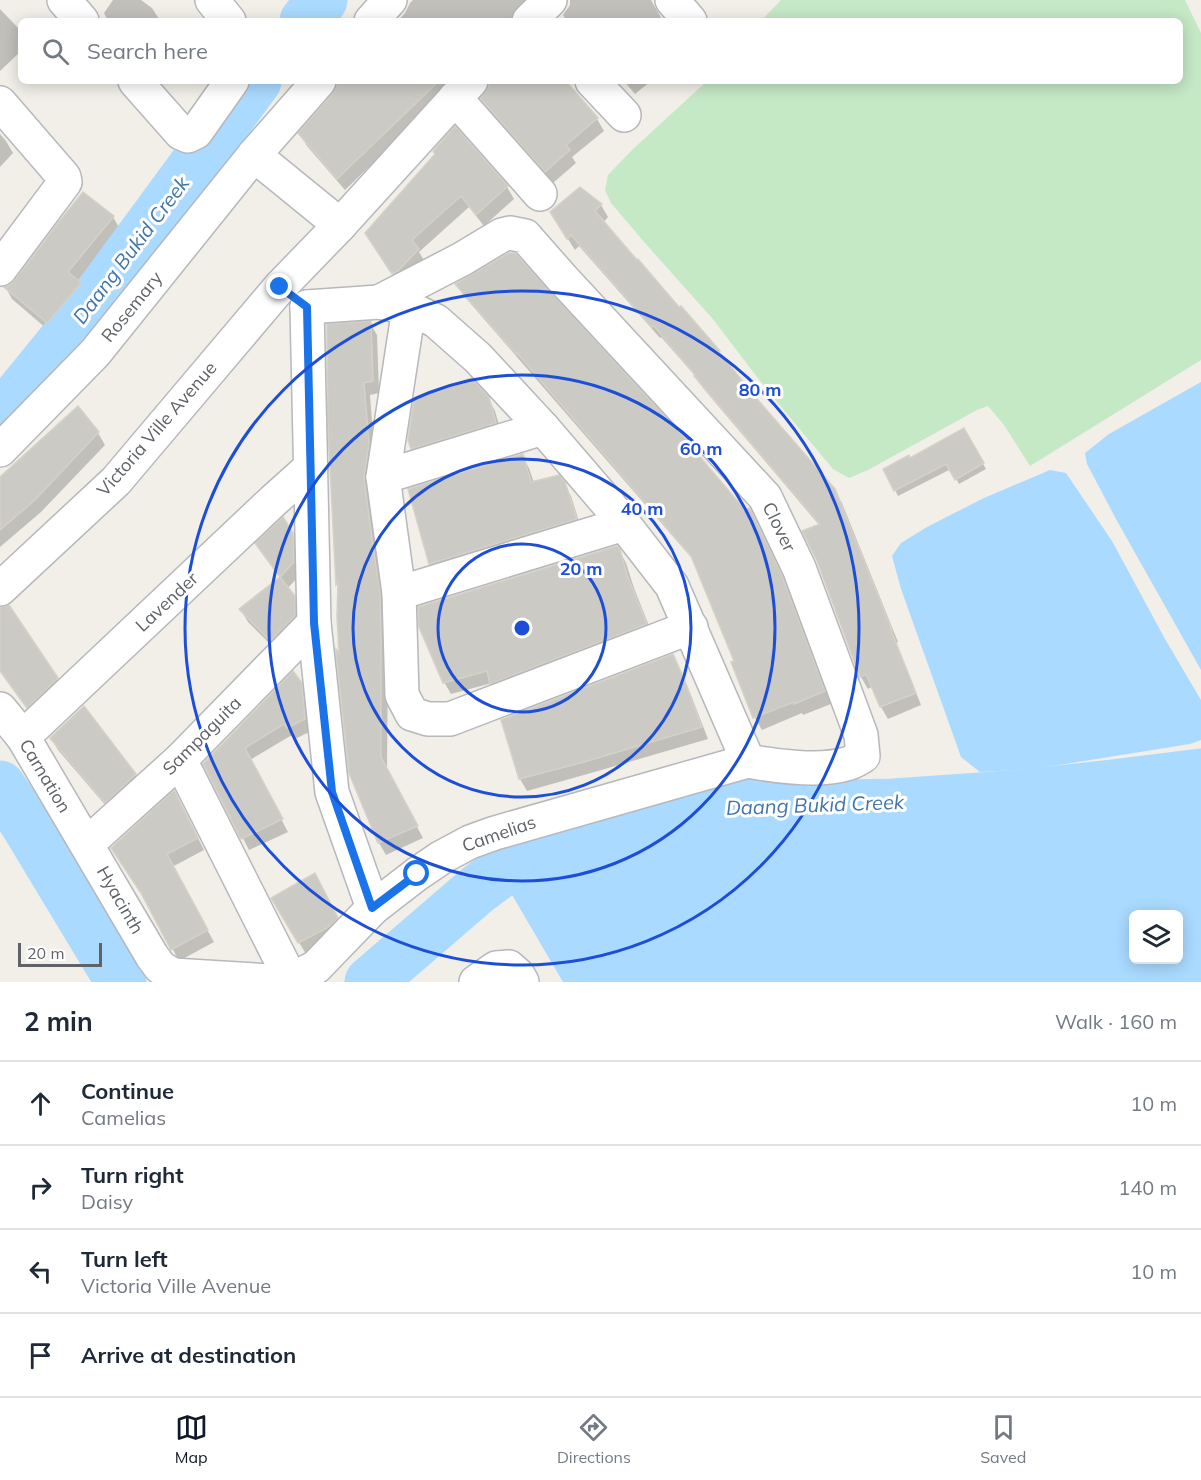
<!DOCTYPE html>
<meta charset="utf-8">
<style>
:root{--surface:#fff;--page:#f6f6f7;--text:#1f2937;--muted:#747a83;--line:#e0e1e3;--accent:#111827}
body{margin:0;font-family:Mulish,sans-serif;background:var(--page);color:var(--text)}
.controls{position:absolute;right:18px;bottom:18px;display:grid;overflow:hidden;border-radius:9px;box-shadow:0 3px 15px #0003}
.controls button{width:54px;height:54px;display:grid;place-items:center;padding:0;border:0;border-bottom:2px solid var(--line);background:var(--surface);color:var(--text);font:30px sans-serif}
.scale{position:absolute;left:18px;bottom:15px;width:84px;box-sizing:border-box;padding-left:6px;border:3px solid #5f6368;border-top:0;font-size:16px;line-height:21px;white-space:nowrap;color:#5f6368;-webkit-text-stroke:4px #fff;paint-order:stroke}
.stop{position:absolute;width:18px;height:18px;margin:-14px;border:4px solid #1a73e8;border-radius:50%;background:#fff}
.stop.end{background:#1a73e8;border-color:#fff;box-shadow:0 2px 6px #0008}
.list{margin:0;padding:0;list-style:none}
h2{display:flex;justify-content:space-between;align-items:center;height:78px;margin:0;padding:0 24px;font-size:26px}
h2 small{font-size:20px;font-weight:400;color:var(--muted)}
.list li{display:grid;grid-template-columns:39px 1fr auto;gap:18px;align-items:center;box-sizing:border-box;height:84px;padding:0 24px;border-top:2px solid var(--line)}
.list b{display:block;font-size:22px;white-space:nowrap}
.list p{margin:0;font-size:20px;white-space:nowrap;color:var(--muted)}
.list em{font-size:20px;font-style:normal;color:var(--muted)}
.icon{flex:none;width:33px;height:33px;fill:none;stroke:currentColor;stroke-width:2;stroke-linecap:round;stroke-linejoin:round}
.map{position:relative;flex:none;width:1201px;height:982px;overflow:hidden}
.search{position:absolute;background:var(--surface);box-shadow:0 3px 15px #0003;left:18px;right:18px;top:18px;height:66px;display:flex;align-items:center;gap:15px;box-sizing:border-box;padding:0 21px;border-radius:9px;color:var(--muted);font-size:22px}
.sheet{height:414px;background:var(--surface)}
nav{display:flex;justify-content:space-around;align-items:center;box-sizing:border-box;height:84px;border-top:2px solid var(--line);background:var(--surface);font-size:16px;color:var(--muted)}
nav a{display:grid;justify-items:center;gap:3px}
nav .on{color:var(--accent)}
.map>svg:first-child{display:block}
</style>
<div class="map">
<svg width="1201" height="982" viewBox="0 0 1201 982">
<rect width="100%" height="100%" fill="#f1efe8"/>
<polygon fill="#c5e8c5" points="781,0 1185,0 1201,33 1201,360 1030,466 1004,425 988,406 977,410 868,470 849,478 833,469 767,390 712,318 645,243 611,203 605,190 608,175 632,150 707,81 1180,81 1180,21 761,21"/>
<g fill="#aadaff" fill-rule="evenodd">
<polygon points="1201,382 1201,670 1116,519 1087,464 1085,453 1109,434"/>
<polygon points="1050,470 1066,473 1112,541 1165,639 1201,700 1201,740 1190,744 1034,769 980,772 961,757 901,589 892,556 901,543 927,527 984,498"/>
<path d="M 1201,792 L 1201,982 L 563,982 L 501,876 L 761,809 L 942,820 ZM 1178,914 L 1178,960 L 1134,960 L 1134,914 Z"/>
</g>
<g fill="#0003">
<polygon points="113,0 141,0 152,8 159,19 158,21 108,21 104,13"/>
<polygon points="413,0 537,0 516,21 398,21 405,13 410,3"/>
<polygon points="570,0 651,0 663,21 567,21 563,15 570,5"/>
<polygon points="0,9 21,31 21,51 0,71"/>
<polygon points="339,81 458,81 345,190 307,146 300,134 334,94"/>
<polygon points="491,81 564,81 597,119 604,131 572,157 576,163 553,183 489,111 482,99 486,94"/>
<polygon points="624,81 651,81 635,94"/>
<polygon points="0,134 6,141 13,153 0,167"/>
<polygon points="437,155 507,187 514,199 484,226 469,207 419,252 425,262 400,285 374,245"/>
<polygon points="580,189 601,205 608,217 603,223 723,359 834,490 842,503 898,642 896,643 921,705 888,719 881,707 873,686 868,689 861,677 818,561 820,526 703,388 698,379 661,337 660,338 579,246 575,250 559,225"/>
<polygon points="113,217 120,229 77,282 87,296 54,335 12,299 6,288"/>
<polygon points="457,284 745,512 756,522 788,589 831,704 803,715 802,713 762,730 755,718 733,663 736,661 696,563 464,296"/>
<polygon points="370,323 377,335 379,393 370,395 386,608 388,648 387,771 423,838 386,855 379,843 350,772 341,658 340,589 337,585 330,427"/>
<polygon points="488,398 495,411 502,435 419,460 412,448"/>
<polygon points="78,409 98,433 105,445 41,512 0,547 0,477 1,478"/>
<polygon points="964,430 986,469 959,484 951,469 898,496 885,469 910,460"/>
<polygon points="522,456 529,468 534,483 563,483 571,496 582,531 437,576 430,564 410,490"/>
<polygon points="292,534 299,547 300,575 287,589 301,610 301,628 278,652 248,622 241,610 281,578 264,556"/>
<polygon points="619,550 626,563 634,588 653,636 499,695 492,683 451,694 444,682"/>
<polygon points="0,609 57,679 64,691 35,719 0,671"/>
<polygon points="679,668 691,695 708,739 591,773 527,791 520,779 503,721"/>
<polygon points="300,684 308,697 311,731 295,739 292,735 250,760 288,832 249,850 205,764"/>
<polygon points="83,708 135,775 142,787 113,814 58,750 51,738"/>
<polygon points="181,804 204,850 172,867 214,942 179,961 147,900"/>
<polygon points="321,887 343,931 306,954 273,899"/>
</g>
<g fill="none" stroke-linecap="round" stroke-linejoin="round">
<g stroke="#aadaff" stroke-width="51">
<polyline points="305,21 322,0"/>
<polyline points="0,414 15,400 82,318 256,81"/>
<polyline points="0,786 27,826 121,982"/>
<polyline points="370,982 478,889 502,871 517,863 712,808 763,803 802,806 894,804 1023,795 1112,785 1201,774"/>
</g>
</g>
<g fill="#cccac5" stroke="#d6d1c6" stroke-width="1.5">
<polygon points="337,81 439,81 337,179 298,133 333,93 337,85"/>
<polygon points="489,81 566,81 598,118 566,145 570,150 545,172 480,98 489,86"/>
<polygon points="455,126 508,186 476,215 461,196 412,240 419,249 398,271 392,274 365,233 435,154 433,151"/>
<polygon points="580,187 602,204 595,211 637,260 638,259 679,307 681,306 720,351 719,352 758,400 835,489 892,630 891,630 916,693 880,707 866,674 860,677 817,561 802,531 820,524 694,376 695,375 654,326 652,327 571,235 567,239 550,212"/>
<polygon points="83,192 114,216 68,272 81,283 47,323 4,287 8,286 15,280 58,223"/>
<polygon points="509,253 515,253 697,451 696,452 745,510 750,508 782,575 825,691 794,704 794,702 753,718 731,662 734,661 691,556 517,353 516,354 455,284"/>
<polygon points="371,321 373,381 364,383 369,444 364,479 380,595 381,635 381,757 418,826 378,843 349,773 336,653 336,649 339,653 337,616 338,583 336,585 328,428 327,348 327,324"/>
<polygon points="471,378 489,397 496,423 411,449 408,440 414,398"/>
<polygon points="78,406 99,432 35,500 0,530 0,477"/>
<polygon points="964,428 984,463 955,480 946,464 894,491 883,469 909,455 910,458"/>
<polygon points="523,454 531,482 559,475 565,482 577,519 429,564 408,489"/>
<polygon points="283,517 293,533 294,562 280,577 255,543"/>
<polygon points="617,546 620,549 627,575 647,624 490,684 487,671 443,683 419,627 418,607"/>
<polygon points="280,577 295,596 295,616 270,641 239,609"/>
<polygon points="9,605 58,678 27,708 0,671 0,607"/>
<polygon points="673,654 685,681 702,727 584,762 519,779 501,720"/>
<polygon points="293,671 302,683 305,719 287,728 284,724 245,748 283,819 241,839 203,764"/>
<polygon points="84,706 136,774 105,803 50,738"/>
<polygon points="174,790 198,838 167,854 208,930 171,950 141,893 111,848"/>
<polygon points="315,873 338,918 327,928 298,943 271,898"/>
</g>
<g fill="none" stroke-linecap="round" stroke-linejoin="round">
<g stroke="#b5b8bc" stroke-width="36">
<g id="street">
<polyline points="64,0 82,21"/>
<polyline points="212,0 229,21"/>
<polyline points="672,0 690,21"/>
<polyline points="371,21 390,0"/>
<polyline points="529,21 550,0"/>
<polyline points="135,81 181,133 188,136 196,132 232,81"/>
<polyline points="592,81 624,115"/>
<polyline points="455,98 540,194"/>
<polyline points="0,103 64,177 65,182 0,269"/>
<polyline points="254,155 340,225"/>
<path d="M 510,233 L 525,236 L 562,278 L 765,497 L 799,568 L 861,735 L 863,756 C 858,759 852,763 846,764 C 820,772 775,766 748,761 L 672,586 L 610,506 L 543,428 L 478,358 L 436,321 L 409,308 L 379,302 L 462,259 L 502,235 Z"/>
<polyline points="307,307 314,623 332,792 373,908"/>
<polyline points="307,307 379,302"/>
<polyline points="409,308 383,477 399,593 402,695 412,714 428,719 450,719 691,627"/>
<polyline points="0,450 95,353 254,155 319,81"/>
<polyline points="383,477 543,428"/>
<polyline points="0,589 116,481 280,287 340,225 471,81"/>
<polyline points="399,593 624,524"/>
<polyline points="0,709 23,737 152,956 160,967 173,975 270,981 291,980 316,967 373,908 417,874 442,857 470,842 495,833 748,761"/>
<polyline points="23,737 273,501 311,467"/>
<polyline points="180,760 291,980"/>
<polyline points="87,844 180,760 314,623"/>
<polyline points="476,982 496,968 509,967 518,975 522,982"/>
</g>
</g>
<use href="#street" stroke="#fff" stroke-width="33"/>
</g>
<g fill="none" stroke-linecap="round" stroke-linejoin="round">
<polyline stroke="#1a73e8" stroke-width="8" points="280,287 307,307 314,623 332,792 372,908 417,874"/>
</g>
<g fill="none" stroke="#1d4ed8" stroke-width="3">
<circle cx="522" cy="628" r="84"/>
<circle cx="522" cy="628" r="169"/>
<circle cx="522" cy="628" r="253"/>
<circle cx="522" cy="628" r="337"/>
</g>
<g text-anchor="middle" stroke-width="6" stroke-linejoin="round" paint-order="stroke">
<g font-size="18" fill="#5f6368" stroke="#fff">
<text transform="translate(132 307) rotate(-51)" y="6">Rosemary</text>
<text transform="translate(157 429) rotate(-49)" y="6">Victoria Ville Avenue</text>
<text transform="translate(779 527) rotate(64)" y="6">Clover</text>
<text transform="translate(167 602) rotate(-43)" y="6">Lavender</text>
<text transform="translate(202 736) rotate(-45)" y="6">Sampaguita</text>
<text transform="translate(45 776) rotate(59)" y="6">Carnation</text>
<text transform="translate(499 834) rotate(-19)" y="6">Camelias</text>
<text transform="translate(120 900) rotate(60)" y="6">Hyacinth</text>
</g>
<g font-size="20" font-style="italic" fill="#4174aa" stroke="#fff">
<text transform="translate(131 250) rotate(-53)" y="7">Daang Bukid Creek</text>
<text transform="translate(815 805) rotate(-2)" y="7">Daang Bukid Creek</text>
</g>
</g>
<circle cx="522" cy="628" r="9" fill="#1d4ed8" stroke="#fff" stroke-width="3"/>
<g font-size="18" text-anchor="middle" font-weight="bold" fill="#1d4ed8" stroke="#fff" stroke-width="6" stroke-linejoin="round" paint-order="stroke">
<text x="760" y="396">80 m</text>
<text x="701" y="455">60 m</text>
<text x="642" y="515">40 m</text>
<text x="581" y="575">20 m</text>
</g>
</svg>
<div class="controls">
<button><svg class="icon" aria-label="layers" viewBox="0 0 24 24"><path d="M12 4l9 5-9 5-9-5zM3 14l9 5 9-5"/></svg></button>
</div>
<div class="scale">20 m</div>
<div class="stop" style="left:417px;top:874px"></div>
<div class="stop end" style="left:280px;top:287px"></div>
<div class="search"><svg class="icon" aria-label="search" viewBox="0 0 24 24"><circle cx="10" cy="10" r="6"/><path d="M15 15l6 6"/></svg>Search here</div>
</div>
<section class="sheet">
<h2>2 min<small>Walk · 160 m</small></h2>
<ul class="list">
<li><svg class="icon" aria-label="ahead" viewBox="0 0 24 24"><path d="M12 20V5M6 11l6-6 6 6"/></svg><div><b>Continue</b><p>Camelias</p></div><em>10 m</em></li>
<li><svg class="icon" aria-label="right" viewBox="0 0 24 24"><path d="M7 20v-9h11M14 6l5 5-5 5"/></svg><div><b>Turn right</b><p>Daisy</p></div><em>140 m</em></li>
<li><svg class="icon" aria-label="left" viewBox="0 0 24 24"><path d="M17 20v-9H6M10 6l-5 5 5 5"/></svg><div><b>Turn left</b><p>Victoria Ville Avenue</p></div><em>10 m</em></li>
<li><svg class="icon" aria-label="arrive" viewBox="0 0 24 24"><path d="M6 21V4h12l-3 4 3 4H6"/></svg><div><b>Arrive at destination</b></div></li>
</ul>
</section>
<nav>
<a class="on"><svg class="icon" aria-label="map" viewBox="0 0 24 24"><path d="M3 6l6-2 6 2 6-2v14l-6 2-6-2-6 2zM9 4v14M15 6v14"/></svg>Map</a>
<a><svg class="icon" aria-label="directions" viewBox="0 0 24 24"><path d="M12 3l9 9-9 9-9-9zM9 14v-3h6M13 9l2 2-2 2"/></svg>Directions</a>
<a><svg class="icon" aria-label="saved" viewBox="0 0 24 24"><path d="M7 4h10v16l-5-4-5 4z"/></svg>Saved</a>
</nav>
